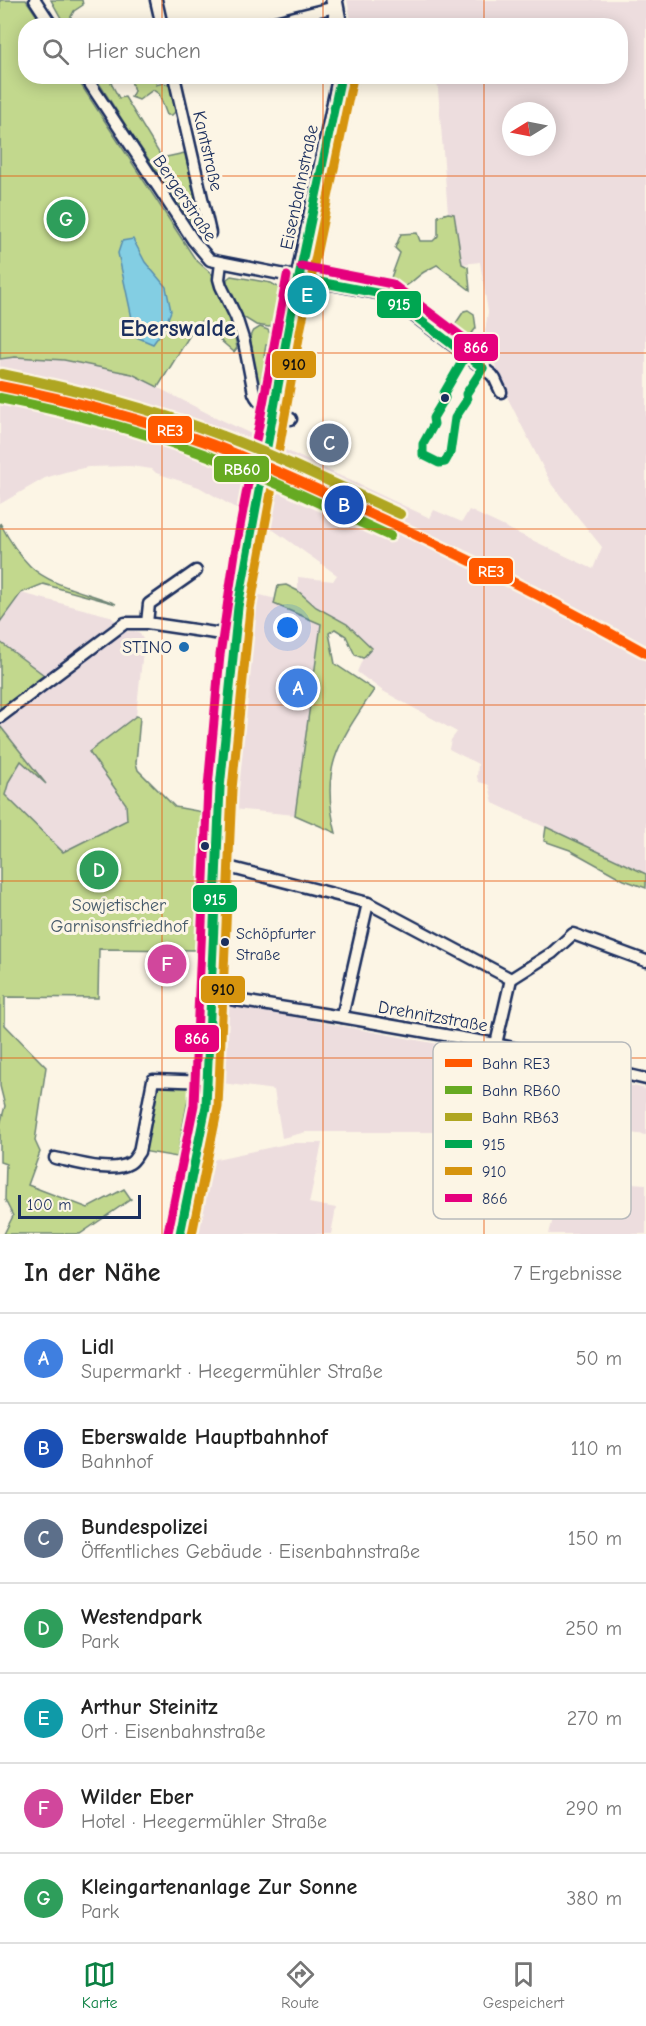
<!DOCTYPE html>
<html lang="de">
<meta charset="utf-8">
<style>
:root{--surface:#fff;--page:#f6f6f6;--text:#222;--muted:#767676;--line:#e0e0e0;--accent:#0b8043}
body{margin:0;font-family:"Comic Neue",sans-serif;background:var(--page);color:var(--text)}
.compass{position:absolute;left:502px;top:102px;width:54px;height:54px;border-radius:50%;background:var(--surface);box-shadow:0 3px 15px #0003;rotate:260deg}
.scale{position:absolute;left:18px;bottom:15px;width:123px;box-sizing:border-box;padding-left:6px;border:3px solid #1b2f5e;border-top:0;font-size:16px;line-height:21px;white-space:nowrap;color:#1b2f5e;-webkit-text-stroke:4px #fcf5e5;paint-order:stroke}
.you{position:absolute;left:288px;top:628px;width:21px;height:21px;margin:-15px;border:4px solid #fff;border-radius:50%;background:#1a73e8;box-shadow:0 0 0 9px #1a73e833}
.badge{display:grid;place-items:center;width:39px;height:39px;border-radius:50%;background:var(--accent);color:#fff;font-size:20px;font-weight:700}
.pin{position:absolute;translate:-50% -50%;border:3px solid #fff;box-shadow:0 2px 6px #0006}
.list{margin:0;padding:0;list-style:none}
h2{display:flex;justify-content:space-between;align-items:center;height:78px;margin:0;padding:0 24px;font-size:26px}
h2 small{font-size:20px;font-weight:400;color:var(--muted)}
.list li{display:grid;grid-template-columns:39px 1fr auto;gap:18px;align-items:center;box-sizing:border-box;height:90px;padding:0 24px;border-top:2px solid var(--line)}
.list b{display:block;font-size:22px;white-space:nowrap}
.list p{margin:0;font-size:20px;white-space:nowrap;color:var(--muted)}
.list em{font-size:20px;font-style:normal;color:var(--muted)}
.icon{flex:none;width:33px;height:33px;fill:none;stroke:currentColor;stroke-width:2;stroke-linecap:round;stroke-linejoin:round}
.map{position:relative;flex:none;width:646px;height:1234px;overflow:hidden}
.search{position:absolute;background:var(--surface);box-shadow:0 3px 15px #0003;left:18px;right:18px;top:18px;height:66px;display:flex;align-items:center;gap:15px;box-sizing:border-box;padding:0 21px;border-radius:24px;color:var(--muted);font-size:22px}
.sheet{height:708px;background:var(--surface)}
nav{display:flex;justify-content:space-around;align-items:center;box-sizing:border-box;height:84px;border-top:2px solid var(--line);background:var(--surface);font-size:16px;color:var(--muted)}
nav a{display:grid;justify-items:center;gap:3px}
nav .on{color:var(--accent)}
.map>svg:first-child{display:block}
</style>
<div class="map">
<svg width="646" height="1234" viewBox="0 0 646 1234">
<rect width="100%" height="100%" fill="#fcf5e5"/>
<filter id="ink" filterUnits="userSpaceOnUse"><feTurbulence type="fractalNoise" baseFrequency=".0167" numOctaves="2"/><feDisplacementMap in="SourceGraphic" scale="12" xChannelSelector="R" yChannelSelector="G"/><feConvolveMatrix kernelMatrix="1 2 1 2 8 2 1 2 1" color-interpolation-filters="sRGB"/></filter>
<g filter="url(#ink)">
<g fill="#edddde" fill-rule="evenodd">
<path d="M 347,0 L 646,0 L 646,874 L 493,803 L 489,785 L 479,782 L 477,777 L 478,764 L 449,749 L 451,740 L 457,732 L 383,691 L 357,672 L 363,658 L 371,649 L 329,613 L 316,607 L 298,591 L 298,577 L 333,581 L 337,575 L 272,529 L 199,487 L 156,473 L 152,469 L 130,466 L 88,467 L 65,472 L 45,478 L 0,504 L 0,359 L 15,357 L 64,360 L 132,374 L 209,414 L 430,518 L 434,510 L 462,522 L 469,510 L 593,569 L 602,547 L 552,485 L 502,387 L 485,331 L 488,312 L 480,262 L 462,264 L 454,214 L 448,213 L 437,77 L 620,76 L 620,26 L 432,26 L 431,20 L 404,25 L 352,25 ZM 511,111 L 547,111 L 547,147 L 511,147 Z"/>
<polygon points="21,593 110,616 115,621 44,675 0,642 0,622"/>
<polygon points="256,594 276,599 274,604 321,623 295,815 233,809 238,744"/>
<polygon points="134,631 140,634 144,641 136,716 89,752 126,804 127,820 63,852 5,795 9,781 21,761 41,779 0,725 121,632"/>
<polygon points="224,1004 524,1060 646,1089 646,1135 514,1118 463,1109 463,1098 452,1097 440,1098 434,1132 306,1132 282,1138 274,1090 222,1083"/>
<polygon points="291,1143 322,1143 309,1203 336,1208 331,1234 193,1234 207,1161"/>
<polygon points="565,1172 615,1182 646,1184 646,1234 549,1234"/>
</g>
<g fill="#c2d88d" stroke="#6e8476" stroke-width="1.5">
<path d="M 0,0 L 26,0 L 43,25 L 26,26 L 26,76 L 76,77 L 195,259 L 213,275 C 215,293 220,295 227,311 C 232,322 235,336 237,348 L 234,352 L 220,340 L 221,332 L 203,320 L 196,325 L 158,387 L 132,374 L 64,360 L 15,357 L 0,359 Z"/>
<polygon points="51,0 82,0 83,5 74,11 68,22 61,18"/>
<polygon points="95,77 117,77 111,83 119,98 125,97 162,158 185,153 196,202 204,225 203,235 198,232 130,132"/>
<polygon points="130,77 158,77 156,85 163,83 171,84 177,110 172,115 167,115 159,94 153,90 139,100 131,97 134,91"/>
<path d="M 448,213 L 454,214 L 462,264 L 468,267 L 470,290 L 437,265 C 433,267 428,270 424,272 C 411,280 406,294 389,283 L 400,253 L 395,248 L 401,234 L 417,233 L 420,241 L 433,241 L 438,236 L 438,216 Z"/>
<polygon points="231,276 271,283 278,287 280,293 273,325 269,327 256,325 243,317 227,286 227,279"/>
<polygon points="468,310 474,314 476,328 466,341 459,342 452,339 450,332 464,311"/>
<polygon points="260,327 268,330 270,334 268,345 266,345 264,357 266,358 259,391 250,337 252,332"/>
<path d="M 0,523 C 8,538 18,554 30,566 C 50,586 90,593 116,604 L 43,584 L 21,593 L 0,622 Z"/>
<path d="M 286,585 L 298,591 L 316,607 L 347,624 L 372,648 L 363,658 L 355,655 L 346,636 L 335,629 L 329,633 L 335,664 L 374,690 C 339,742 319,768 336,833 L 295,815 L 321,624 L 274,604 L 278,586 Z"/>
<polygon points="0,642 44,675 0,709"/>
<polygon points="136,716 140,717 136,763 138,770 175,807 203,812 198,887 197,950 99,949 98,998 5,997 5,1025 46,1067 35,1141 40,1152 28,1185 88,1208 124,1189 131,1199 80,1234 4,1234 13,1216 5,1200 6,1164 0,1162 0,1125 5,1106 0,1086 0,726 46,784 21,761 9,781 5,795 63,852 127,820 126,804 89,752"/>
<polygon points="546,827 646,874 646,888 624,880 570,850 544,841"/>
<polygon points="157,1082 191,1083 177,1157 142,1151"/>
</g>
<polygon fill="#83cee3" stroke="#598eae" stroke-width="1.5" points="133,239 145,262 166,287 171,311 164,329 153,344 136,337 118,253 122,241"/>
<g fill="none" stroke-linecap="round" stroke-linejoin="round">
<g stroke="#1b2f5e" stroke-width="15">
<g id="minor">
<polyline points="35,0 52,26"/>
<polyline points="156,0 162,26"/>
<polyline points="259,26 335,7"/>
<polyline points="85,76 193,240 210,260 387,295 492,375 495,379 501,392"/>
<polyline points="174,76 210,233"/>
<path d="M 221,263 L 219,279 L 221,286 L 236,317 L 244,342 L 254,393 C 260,408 277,412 291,419"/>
<polyline points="147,623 149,604 196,571"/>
<polyline points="0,717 125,623 147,623 235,636"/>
<polyline points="216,867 228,867 368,903 511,979 552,953 573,934 646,961"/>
<polyline points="211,996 342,1017 496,1044 646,1079"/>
<polyline points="342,1017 368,903"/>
<polyline points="496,1044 511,979"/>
<path d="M 55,1158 C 75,1162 112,1174 130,1163 C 134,1161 136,1156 139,1152 L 153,1080 L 208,1082"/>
</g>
</g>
<g stroke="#1b2f5e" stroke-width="20">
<g id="primary">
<polyline points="334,0 339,26"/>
<polyline points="276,402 289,325 341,76"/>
<polyline points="180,1234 206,1106 216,854 223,748 235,636 254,520"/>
</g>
</g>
<use href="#minor" stroke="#fcf5e5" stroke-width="10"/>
<use href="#primary" stroke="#fcf5e5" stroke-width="15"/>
<g stroke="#1b2f5e" stroke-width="20" stroke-linecap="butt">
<polyline id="primary-bridge" points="254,520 276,402"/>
</g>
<use href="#primary-bridge" stroke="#fcf5e5" stroke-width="15"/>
<g stroke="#fcf5e5" stroke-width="14">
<g id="bus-1">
<polyline points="299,278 387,295 483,368"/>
<polyline points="466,355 444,393 445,398 433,418 434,424 423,444 423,455 439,463 445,462 450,453 455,418 467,400 466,394 483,368"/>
<polyline points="180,1234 206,1106 220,788 238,607 289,325 341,76"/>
</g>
</g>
<g stroke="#fcf5e5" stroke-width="14">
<polyline id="bus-2" points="192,1234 218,1107 232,789 250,609 301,327 353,78"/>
</g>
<g stroke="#fcf5e5" stroke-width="14">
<g id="bus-3">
<polyline points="301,266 392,284 490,358"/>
<polyline points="168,1232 194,1105 208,787 220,655 235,553 287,276"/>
</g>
</g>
<use href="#bus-1" stroke="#00a651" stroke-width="9"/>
<use href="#bus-2" stroke="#d6940e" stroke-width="9"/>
<use href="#bus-3" stroke="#e5007d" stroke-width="9"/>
<g stroke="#fcf5e5" stroke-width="15">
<path id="rail-1" d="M 0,386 C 72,400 142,419 211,444 C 265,465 317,489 369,513 C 464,556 556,603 646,653"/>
</g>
<g stroke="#fcf5e5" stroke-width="15">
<path id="rail-2" d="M 0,398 C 70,412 139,430 206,455 C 269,478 329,508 390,536"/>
</g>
<g stroke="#fcf5e5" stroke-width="15">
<path id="rail-3" d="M 2,374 C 75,389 146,407 215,433 C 278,456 339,486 400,514"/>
</g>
<use href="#rail-1" stroke="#ff5900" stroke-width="10"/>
<use href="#rail-2" stroke="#6a2" stroke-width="10"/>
<use href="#rail-3" stroke="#afa621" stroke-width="10"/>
</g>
</g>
<path fill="none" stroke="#e8590c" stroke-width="1.5" stroke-opacity="0.55" d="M 162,0 L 162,26M 323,0 L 323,26M 484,0 L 484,26M 162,76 L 162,1234M 323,76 L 323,1234M 484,76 L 484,1234M 0,176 L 646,176M 0,353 L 646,353M 0,529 L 646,529M 0,705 L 646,705M 0,881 L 646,881M 0,1058 L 646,1058"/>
<g fill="#1b2f5e" stroke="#fcf5e5" stroke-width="2">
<circle cx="445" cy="398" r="5"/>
<circle cx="205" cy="846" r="5"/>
<circle cx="225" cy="942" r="5"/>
</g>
<circle fill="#1f6fb2" stroke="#fcf5e5" stroke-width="2" cx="184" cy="647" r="6"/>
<g text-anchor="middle" stroke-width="6" stroke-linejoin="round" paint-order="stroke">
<g font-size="16" fill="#1b2f5e" stroke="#fcf5e5" text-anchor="start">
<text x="236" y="939">Schöpfurter<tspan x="236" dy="21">Straße</tspan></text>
</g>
<g font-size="18" fill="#1b2f5e" stroke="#fcf5e5">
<text transform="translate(208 151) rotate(77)" y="6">Kantstraße</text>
<text transform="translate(299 187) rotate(-78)" y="6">Eisenbahnstraße</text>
<text transform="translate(185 198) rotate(56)" y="6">Bergerstraße</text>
<text transform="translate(433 1016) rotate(10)" y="6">Drehnitzstraße</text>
</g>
<g font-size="18" fill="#1b2f5e" stroke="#fcf5e5" text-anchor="end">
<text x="172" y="653">STINO</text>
</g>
<g font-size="18" fill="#45596a" stroke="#fcf5e5">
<text x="119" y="911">Sowjetischer<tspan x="119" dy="21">Garnisonsfriedhof</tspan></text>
</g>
<g font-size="24" font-weight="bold" fill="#1b2f5e" stroke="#fcf5e5">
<text x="178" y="336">Eberswalde</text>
</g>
</g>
<rect x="433" y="1042" width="198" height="177" rx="9" fill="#fcf5e5" stroke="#b8babc" stroke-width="1.5"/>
<rect x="445" y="1059" width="27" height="8" fill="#ff5900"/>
<rect x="445" y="1086" width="27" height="8" fill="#6a2"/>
<rect x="445" y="1113" width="27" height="8" fill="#afa621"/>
<rect x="445" y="1140" width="27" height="8" fill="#00a651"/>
<rect x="445" y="1167" width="27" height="8" fill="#d6940e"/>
<rect x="445" y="1194" width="27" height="8" fill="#e5007d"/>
<g font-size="16" fill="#1b2f5e">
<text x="482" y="1069">Bahn RE3</text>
<text x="482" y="1096">Bahn RB60</text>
<text x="482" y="1123">Bahn RB63</text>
<text x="482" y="1150">915</text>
<text x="482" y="1177">910</text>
<text x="482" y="1204">866</text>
</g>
<g stroke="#fcf5e5" stroke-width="2">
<rect x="376" y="290" width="46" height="29" rx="6" fill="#00a651"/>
<rect x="453" y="333" width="46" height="29" rx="6" fill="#e5007d"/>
<rect x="271" y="350" width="46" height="29" rx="6" fill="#d6940e"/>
<rect x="147" y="415" width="46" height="29" rx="6" fill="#ff5900"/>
<rect x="213" y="455" width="57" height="28" rx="6" fill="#6a2"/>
<rect x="468" y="557" width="46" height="28" rx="6" fill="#ff5900"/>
<rect x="192" y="884" width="46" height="29" rx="6" fill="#00a651"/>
<rect x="200" y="975" width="46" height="29" rx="6" fill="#d6940e"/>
<rect x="174" y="1024" width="46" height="29" rx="6" fill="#e5007d"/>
</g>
<g font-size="16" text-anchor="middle" font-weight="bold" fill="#fff">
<text x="399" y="310">915</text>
<text x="476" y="353">866</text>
<text x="170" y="436">RE3</text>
<text x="242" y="475">RB60</text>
<text x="491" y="577">RE3</text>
<text x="215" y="905">915</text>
<text x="197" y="1044">866</text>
</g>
<g font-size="16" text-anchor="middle" font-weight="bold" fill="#111">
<text x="294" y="370">910</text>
<text x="223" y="995">910</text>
</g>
</svg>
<svg class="compass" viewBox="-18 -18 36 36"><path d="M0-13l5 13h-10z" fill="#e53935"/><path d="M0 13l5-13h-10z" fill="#767676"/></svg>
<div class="scale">100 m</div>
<div class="you"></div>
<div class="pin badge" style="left:298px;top:688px;background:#3f7fe0">A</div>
<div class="pin badge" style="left:344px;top:505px;background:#1a4fb4">B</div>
<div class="pin badge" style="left:329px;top:443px;background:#5c6f8a">C</div>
<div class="pin badge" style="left:99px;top:870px;background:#2e9e5b">D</div>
<div class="pin badge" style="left:307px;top:295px;background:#0f9aa8">E</div>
<div class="pin badge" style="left:167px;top:964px;background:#d1479c">F</div>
<div class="pin badge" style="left:66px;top:219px;background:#2e9e5b">G</div>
<div class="search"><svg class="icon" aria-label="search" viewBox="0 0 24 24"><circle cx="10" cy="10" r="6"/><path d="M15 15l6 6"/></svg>Hier suchen</div>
</div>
<section class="sheet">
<h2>In der Nähe<small>7 Ergebnisse</small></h2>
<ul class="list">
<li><span class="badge" style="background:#3f7fe0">A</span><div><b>Lidl</b><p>Supermarkt · Heegermühler Straße</p></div><em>50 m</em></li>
<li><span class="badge" style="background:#1a4fb4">B</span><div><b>Eberswalde Hauptbahnhof</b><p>Bahnhof</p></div><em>110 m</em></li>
<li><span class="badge" style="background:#5c6f8a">C</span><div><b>Bundespolizei</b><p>Öffentliches Gebäude · Eisenbahnstraße</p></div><em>150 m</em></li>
<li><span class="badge" style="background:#2e9e5b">D</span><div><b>Westendpark</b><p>Park</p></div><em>250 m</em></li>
<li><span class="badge" style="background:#0f9aa8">E</span><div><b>Arthur Steinitz</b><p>Ort · Eisenbahnstraße</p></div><em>270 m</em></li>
<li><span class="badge" style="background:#d1479c">F</span><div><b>Wilder Eber</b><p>Hotel · Heegermühler Straße</p></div><em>290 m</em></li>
<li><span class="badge" style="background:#2e9e5b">G</span><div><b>Kleingartenanlage Zur Sonne</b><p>Park</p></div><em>380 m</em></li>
</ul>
</section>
<nav>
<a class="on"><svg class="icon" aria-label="map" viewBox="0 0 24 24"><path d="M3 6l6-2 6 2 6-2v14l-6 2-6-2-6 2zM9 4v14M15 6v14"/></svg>Karte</a>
<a><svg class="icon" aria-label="directions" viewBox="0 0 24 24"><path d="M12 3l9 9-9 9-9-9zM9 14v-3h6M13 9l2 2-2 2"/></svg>Route</a>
<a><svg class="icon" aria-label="saved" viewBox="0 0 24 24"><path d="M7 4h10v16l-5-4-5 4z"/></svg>Gespeichert</a>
</nav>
